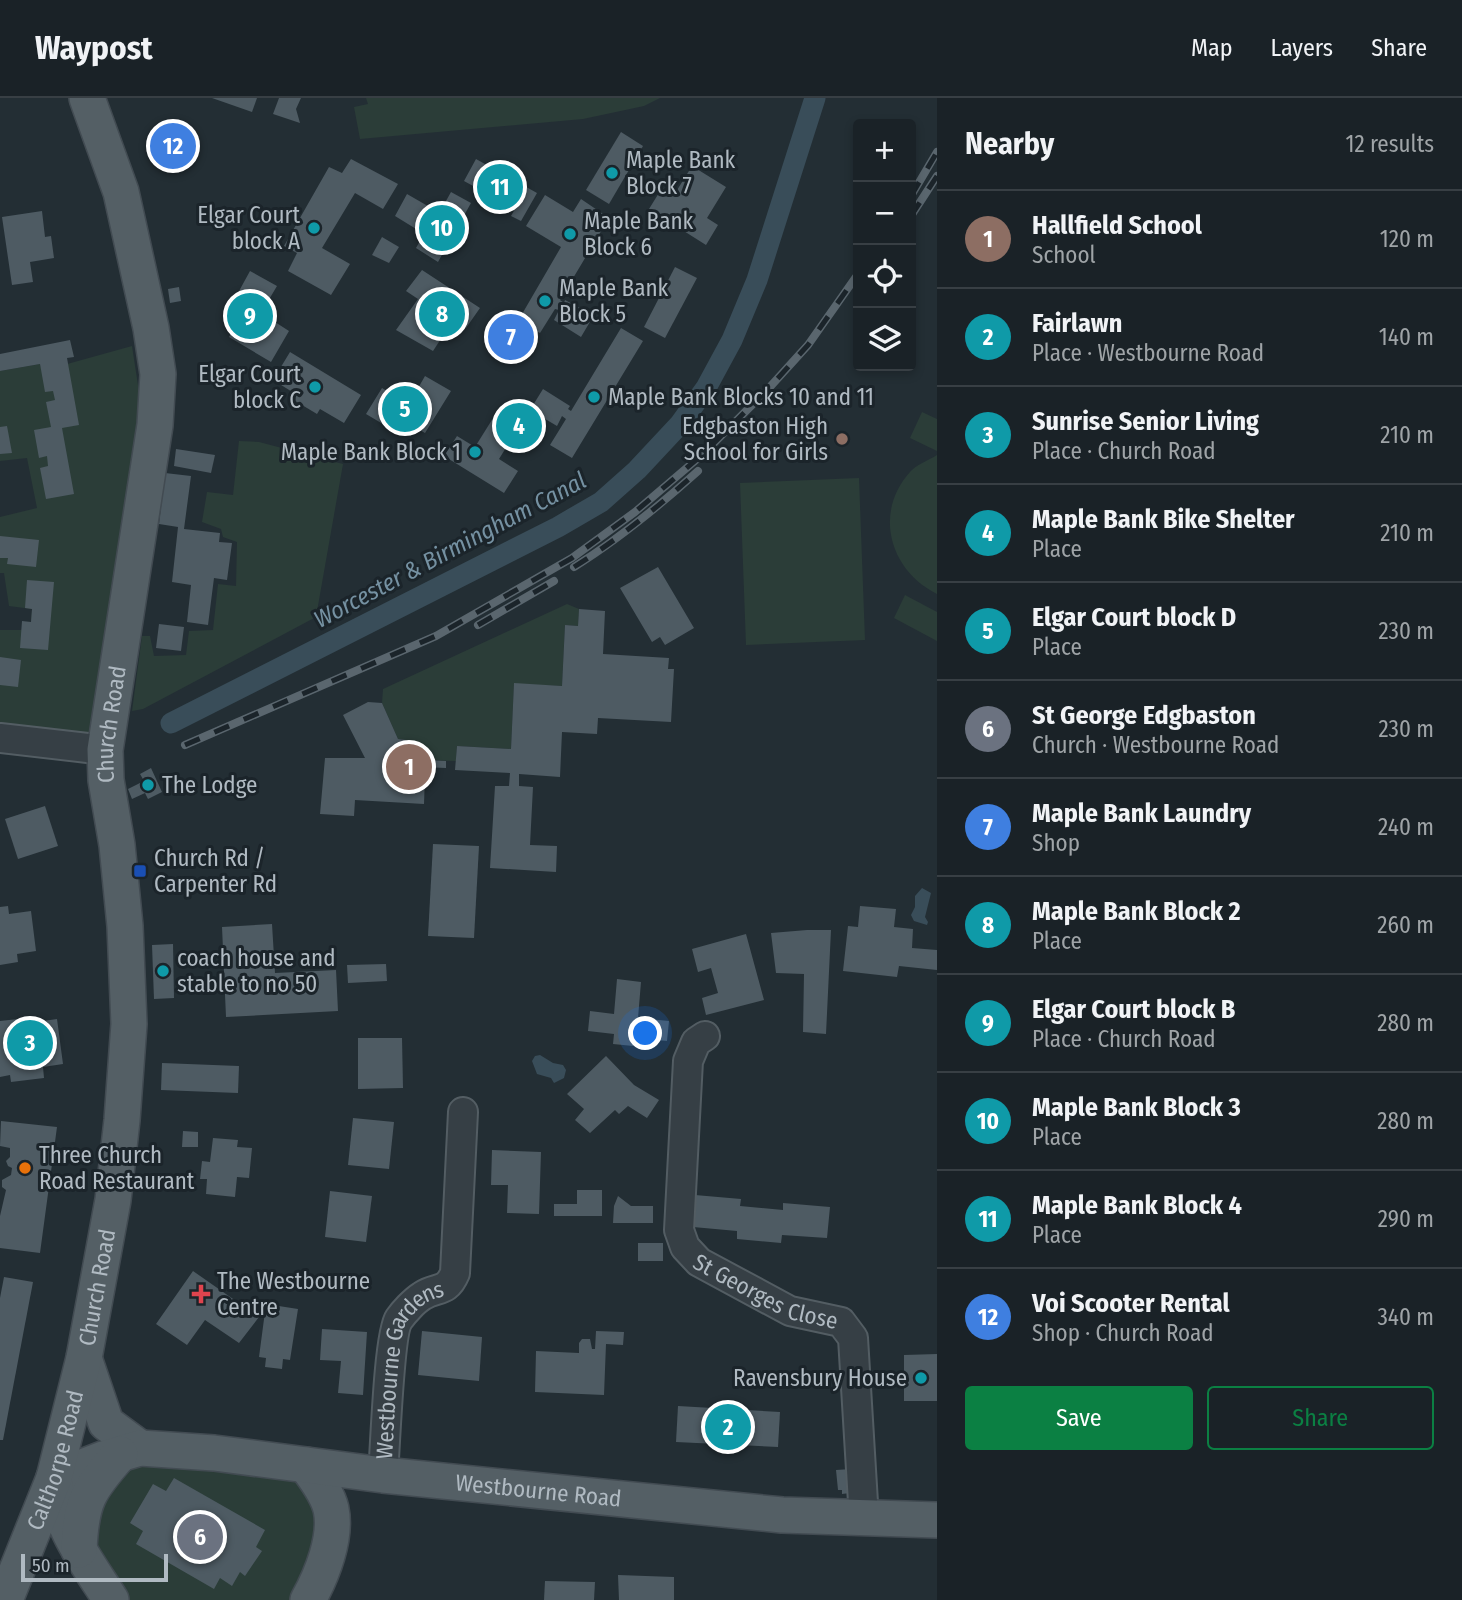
<!DOCTYPE html>
<meta charset="utf-8">
<style>
:root{--surface:#1a2227;--page:#272f33;--text:#f1f3f6;--muted:#9fa4a7;--line:#383f44;--accent:#0b8043}
body{margin:0;font-family:"Fira Sans Condensed",sans-serif;background:var(--page);color:var(--text)}
.controls{position:absolute;right:21px;top:21px;display:grid;overflow:hidden;border-radius:7px;box-shadow:0 4px 10px #0003}
.controls button{width:63px;height:63px;display:grid;place-items:center;padding:0;border:0;border-bottom:2px solid var(--line);background:var(--surface);color:var(--text);font:35px sans-serif}
.scale{position:absolute;left:21px;bottom:18px;width:147px;box-sizing:border-box;padding-left:7px;border:4px solid #b0bac2;border-top:0;font-size:19px;line-height:24px;white-space:nowrap;color:#b0bac2;-webkit-text-stroke:5px #1b242a;paint-order:stroke}
.you{position:absolute;left:646px;top:936px;width:24px;height:24px;margin:-18px;border:5px solid #fff;border-radius:50%;background:#1a73e8;box-shadow:0 0 0 10px #1a73e833}
.badge{display:grid;place-items:center;width:46px;height:46px;border-radius:50%;background:var(--accent);color:#fff;font-size:23px;font-weight:700}
.pin{position:absolute;translate:-50% -50%;border:4px solid #fff;box-shadow:0 2px 7px #0006}
.list{margin:0;padding:0;list-style:none}
h2{display:flex;justify-content:space-between;align-items:center;height:91px;margin:0;padding:0 28px;font-size:30px}
h2 small{font-size:23px;font-weight:400;color:var(--muted)}
.list li{display:grid;grid-template-columns:46px 1fr auto;gap:21px;align-items:center;box-sizing:border-box;height:98px;padding:0 28px;border-top:2px solid var(--line)}
.list b{display:block;font-size:26px;white-space:nowrap}
.list p{margin:0;font-size:23px;white-space:nowrap;color:var(--muted)}
.list em{font-size:23px;font-style:normal;color:var(--muted)}
.actions{display:flex;gap:14px;padding:21px 28px}
.actions a{flex:1;padding:16px 0;border:2px solid var(--accent);border-radius:7px;text-align:center;font-size:24px;color:var(--accent)}
.actions .main{background:var(--accent);color:#fff}
.icon{flex:none;width:38px;height:38px;fill:none;stroke:currentColor;stroke-width:2;stroke-linecap:round;stroke-linejoin:round}
.map{position:relative;flex:none;width:937px;height:1502px;overflow:hidden}
header{display:flex;align-items:center;gap:42px;box-sizing:border-box;height:98px;padding:0 35px;background:var(--surface);border-bottom:2px solid var(--line)}
header strong{font-size:33px}
nav{display:flex;gap:38px;margin-inline-start:auto;font-size:24px}
main{display:flex}
aside{flex:1;background:var(--surface)}
.map>svg:first-child{display:block}
</style>
<header>
<strong>Waypost</strong>
<nav><a>Map</a><a>Layers</a><a>Share</a></nav>
</header>
<main>
<div class="map">
<svg width="937" height="1502" viewBox="0 0 937 1502">
<rect width="100%" height="100%" fill="#232e34"/>
<g fill="#2b3d38">
<polygon points="366,0 660,0 644,8 583,21 360,41 354,9 368,6"/>
<polygon points="132,248 142,313 94,632 75,641 0,630 0,532 21,532 31,524 32,511 9,508 4,475 0,475 0,419 37,410 27,360 0,363 0,273 40,266 42,273"/>
<polygon points="922,314 937,321 937,353 910,340"/>
<polygon points="239,343 259,344 343,366 316,519 143,611 132,613 142,538 150,538 154,558 186,557 189,533 213,532 218,486 236,488 237,444 223,439 221,431 202,424 207,394 233,397"/>
<path d="M 937,357 L 937,496 C 890,473 873,415 910,374 C 916,367 929,362 937,357 Z"/>
<polygon points="859,380 865,542 746,547 740,385"/>
<polygon points="905,497 937,514 937,543 894,520"/>
<polygon points="567,506 579,511 578,528 565,527 562,588 514,586 511,651 457,648 456,663 425,662 422,657 415,660 406,642 398,641 382,605 383,591"/>
<polygon points="134,1367 205,1370 302,1385 313,1399 318,1447 293,1502 124,1502 92,1450 98,1400"/>
</g>
<g fill="#394d59">
<polygon points="922,790 931,795 925,819 928,824 927,827 914,823 911,817 915,809 915,798"/>
<polygon points="540,957 553,965 563,967 566,972 564,980 554,985 551,980 537,976 532,963 535,958"/>
</g>
<g fill="none" stroke-linecap="round" stroke-linejoin="round">
<polyline stroke="#394d59" stroke-width="21" points="171,625 558,429 601,404 637,372 680,326 706,290 732,242 757,182 815,0"/>
</g>
<g fill="#4e5b63">
<polygon points="212,0 257,0 252,14"/>
<polygon points="279,0 301,0 296,11 300,25 273,16"/>
<polygon points="621,34 643,48 609,106 586,92"/>
<polygon points="178,39 181,53 168,57 164,43"/>
<polygon points="351,61 398,86 383,111 355,95 322,150 350,166 331,197 288,173 297,155 284,148 329,69 342,75"/>
<polygon points="476,61 537,95 521,123 511,118 515,111 464,83"/>
<polygon points="692,68 726,89 707,120 718,127 706,147 649,111 662,90 674,97"/>
<polygon points="451,94 471,105 438,164 416,150 429,127 426,126 421,134 395,118 407,96 433,111 431,116 437,119"/>
<polygon points="545,97 573,114 581,101 609,120 560,202 564,205 565,202 594,217 581,239 554,222 559,212 555,211 540,235 518,223 561,149 526,128"/>
<polygon points="42,113 45,139 51,138 54,160 30,164 33,184 12,187 2,119"/>
<polygon points="382,139 399,149 389,165 372,157"/>
<polygon points="675,169 697,180 665,240 644,229"/>
<polygon points="422,172 480,210 466,230 454,221 433,253 396,232 418,201 406,193"/>
<polygon points="250,173 277,188 261,215 289,233 271,264 229,239 239,221 227,215"/>
<polygon points="179,189 181,203 170,205 168,191"/>
<polygon points="503,224 528,238 520,254 494,240"/>
<polygon points="621,230 643,243 572,360 550,347 566,321 562,318 557,328 530,312 543,291 570,308 568,311 571,313"/>
<polygon points="70,242 74,259 67,260 79,327 62,330 74,396 46,401 40,370 48,368 47,358 39,360 34,332 51,329 46,304 55,302 53,293 45,294 40,266 0,273 0,256"/>
<polygon points="290,254 361,297 344,325 320,311 317,316 292,301 294,295 273,282"/>
<polygon points="425,278 451,293 425,335 409,326 403,338 366,316 382,290 409,306"/>
<polygon points="509,311 529,323 520,339 515,335 499,361 518,373 504,395 444,358 457,338 475,349 495,317 503,322"/>
<polygon points="7,328 12,355 0,356 0,329"/>
<polygon points="176,351 215,357 211,375 174,368"/>
<polygon points="165,375 191,378 184,431 220,435 219,444 232,445 227,482 214,480 208,527 187,524 191,487 172,484 178,429 159,426"/>
<polygon points="0,438 39,442 36,469 7,466 8,460 0,460"/>
<polygon points="658,469 694,530 665,547 660,539 652,544 620,490"/>
<polygon points="27,482 54,484 48,552 20,550 22,523 31,524 32,511 25,510"/>
<polygon points="579,511 605,513 603,556 669,560 668,571 674,571 671,624 598,620 597,636 562,634 560,679 519,676 519,688 533,689 530,747 557,748 556,774 490,770 495,688 509,688 510,675 455,672 457,648 511,651 514,585 562,588 565,527 578,528"/>
<polygon points="159,526 184,529 181,553 156,550"/>
<polygon points="0,559 21,562 18,589 0,587"/>
<polygon points="368,604 382,605 398,641 406,642 415,660 423,657 425,662 446,663 446,670 421,669 425,678 424,706 355,702 354,718 320,716 325,660 365,660 343,617"/>
<polygon points="151,670 162,694 148,701 145,695 132,701 128,691 144,683 140,676"/>
<polygon points="45,708 58,748 18,761 5,721"/>
<polygon points="433,746 479,748 474,840 428,838"/>
<polygon points="8,808 9,816 31,813 36,853 17,856 18,864 0,867 0,809"/>
<polygon points="860,808 896,811 894,829 913,831 912,850 937,852 937,872 899,868 897,879 843,873 848,828 858,829"/>
<polygon points="272,826 275,875 336,872 338,913 226,919 222,829"/>
<polygon points="807,832 831,832 826,936 803,934 804,876 776,875 771,835"/>
<polygon points="746,836 764,902 706,917 702,900 718,895 711,870 698,874 692,851"/>
<polygon points="173,846 174,900 154,901 152,847"/>
<polygon points="386,866 387,883 348,885 347,867"/>
<polygon points="617,881 641,884 638,920 669,923 667,943 634,940 633,948 613,946 614,936 588,933 590,913 614,916"/>
<polygon points="36,919 36,924 57,921 63,966 43,969 44,980 11,984 10,977 0,979 0,923"/>
<polygon points="358,940 402,940 403,990 358,991"/>
<polygon points="606,958 634,987 659,1002 647,1020 628,1008 619,1016 615,1012 590,1035 575,1022 584,1011 567,996"/>
<polygon points="162,965 239,968 238,995 161,992"/>
<polygon points="353,1020 394,1024 389,1071 348,1067"/>
<polygon points="1,1023 57,1029 40,1155 0,1150 0,1118 6,1092 2,1089 2,1082 11,1077 12,1070 8,1068 6,1063 10,1059 10,1050 0,1048"/>
<polygon points="183,1033 198,1034 198,1049 182,1049"/>
<polygon points="213,1040 238,1042 237,1049 252,1050 249,1080 237,1079 235,1099 206,1096 207,1081 200,1081 202,1063 210,1064"/>
<polygon points="492,1052 541,1054 539,1116 507,1115 508,1087 491,1087"/>
<polygon points="577,1092 602,1092 602,1118 554,1118 554,1106 577,1106"/>
<polygon points="330,1093 372,1098 366,1144 325,1139"/>
<polygon points="695,1097 741,1101 740,1108 783,1112 783,1105 830,1109 827,1140 782,1137 781,1145 737,1141 737,1133 693,1129"/>
<polygon points="618,1098 631,1108 653,1108 653,1125 613,1125 614,1108"/>
<rect x="638" y="1145" width="25" height="18"/>
<polygon points="193,1173 259,1219 239,1245 205,1222 187,1247 156,1226"/>
<polygon points="4,1179 33,1184 3,1342 0,1342 0,1200"/>
<polygon points="266,1206 298,1211 290,1262 283,1261 282,1271 265,1269 266,1260 259,1259"/>
<polygon points="322,1231 367,1234 363,1297 338,1295 341,1263 320,1262"/>
<polygon points="422,1233 482,1239 479,1283 418,1277"/>
<polygon points="596,1233 624,1234 623,1247 606,1246 604,1297 535,1294 536,1253 579,1255 579,1245 582,1241 590,1241 592,1251 595,1251"/>
<polygon points="937,1256 937,1303 904,1303 904,1257"/>
<polygon points="678,1308 780,1314 778,1349 676,1344"/>
<polygon points="851,1371 850,1395 842,1396 842,1392 838,1392 836,1372"/>
<polygon points="174,1380 265,1432 256,1449 262,1453 245,1478 240,1474 232,1488 220,1480 214,1491 136,1446 143,1433 130,1425 153,1386 166,1393"/>
<polygon points="618,1477 674,1479 674,1502 619,1502"/>
<polygon points="545,1483 595,1484 594,1502 544,1502"/>
</g>
<g fill="none" stroke-linecap="round" stroke-linejoin="round">
<g stroke="#535d63" stroke-width="32">
<g id="minor">
<polyline points="0,640 105,652"/>
<path id="s1" d="M 705,938 L 696,944 L 688,963 L 679,1132 L 685,1149 L 699,1164 L 790,1213 L 841,1224 L 853,1240 L 864,1421"/>
<path id="s2" d="M 383,1377 C 385,1352 389,1235 399,1221 C 404,1214 414,1203 422,1198 C 437,1188 446,1196 455,1175 L 463,1014"/>
</g>
</g>
<g stroke="#424b52" stroke-width="38">
<g id="major">
<polyline points="84,1260 106,1325 140,1350"/>
<path d="M 306,1367 C 315,1380 327,1394 331,1411 C 337,1439 322,1477 308,1502"/>
<path id="s3" d="M 54,1380 L 103,1361 L 140,1350 L 214,1355 L 383,1377 L 782,1417 L 937,1422"/>
<path d="M 54,1380 C 58,1427 86,1463 111,1502"/>
<path d="M 79,1452 C 81,1403 88,1392 120,1356"/>
<path id="s4" d="M 5,1502 L 54,1380 L 84,1260 L 113,1102 L 122,1022 L 129,926 L 125,828 L 117,747 L 106,682 L 105,652 L 155,327 L 158,276 L 151,230 L 121,94 L 87,0"/>
</g>
</g>
<use href="#minor" stroke="#363f45" stroke-width="28"/>
<use href="#major" stroke="#545f65" stroke-width="35"/>
<g stroke="#5a666e" stroke-width="8">
<g id="rail">
<polyline points="911,98 937,54"/>
<polyline points="911,118 937,78"/>
<path d="M 574,469 C 619,441 659,408 698,373"/>
<polyline points="478,527 554,483"/>
<polyline points="185,647 436,538 572,460 635,414 703,356 769,290 808,247 858,176"/>
</g>
</g>
<use href="#rail" stroke="#1b242a" stroke-width="5" stroke-dasharray="16" stroke-linecap="butt"/>
</g>
<g fill="#0f9aa8" stroke="#1b242a" stroke-width="2.5">
<circle cx="612" cy="75" r="7"/>
<circle cx="314" cy="130" r="7"/>
<circle cx="570" cy="136" r="7"/>
<circle cx="545" cy="203" r="7"/>
<circle cx="315" cy="289" r="7"/>
<circle cx="594" cy="299" r="7"/>
<circle cx="475" cy="354" r="7"/>
<circle cx="148" cy="687" r="7"/>
<circle cx="163" cy="873" r="7"/>
<circle cx="921" cy="1280" r="7"/>
</g>
<circle fill="#8d6e63" stroke="#1b242a" stroke-width="2.5" cx="842" cy="341" r="7"/>
<rect fill="#1a4fb4" stroke="#1b242a" stroke-width="2.5" x="133" y="766" width="14" height="14" rx="3.5"/>
<circle fill="#e8710a" stroke="#1b242a" stroke-width="2.5" cx="25" cy="1070" r="7"/>
<path fill="#e0444e" stroke="#1b242a" stroke-width="2.5" d="M197.5 1185.5h7v7h7v7h-7v7h-7v-7h-7v-7h7z"/>
<g text-anchor="middle" stroke-width="6" stroke-linejoin="round" paint-order="stroke">
<g font-size="23" fill="#b0bac2" stroke="#1b242a" text-anchor="start">
<text x="626" y="70">Maple Bank<tspan x="626" dy="26">Block 7</tspan></text>
<text x="300" y="125" text-anchor="end">Elgar Court<tspan x="300" dy="26">block A</tspan></text>
<text x="584" y="131">Maple Bank<tspan x="584" dy="26">Block 6</tspan></text>
<text x="559" y="198">Maple Bank<tspan x="559" dy="26">Block 5</tspan></text>
<text x="301" y="284" text-anchor="end">Elgar Court<tspan x="301" dy="26">block C</tspan></text>
<text x="608" y="307">Maple Bank Blocks 10 and 11</text>
<text x="828" y="336" text-anchor="end">Edgbaston High<tspan x="828" dy="26">School for Girls</tspan></text>
<text x="461" y="362" text-anchor="end">Maple Bank Block 1</text>
<text x="162" y="695">The Lodge</text>
<text x="154" y="768">Church Rd /<tspan x="154" dy="26">Carpenter Rd</tspan></text>
<text x="177" y="868">coach house and<tspan x="177" dy="26">stable to no 50</tspan></text>
<text x="39" y="1065">Three Church<tspan x="39" dy="26">Road Restaurant</tspan></text>
<text x="217" y="1191">The Westbourne<tspan x="217" dy="26">Centre</tspan></text>
<text x="907" y="1288" text-anchor="end">Ravensbury House</text>
</g>
<g font-size="23" fill="#b0bac2" stroke="#1b242a">
<text dy="8" stroke="none"><textPath href="#s4" startOffset="894">Church Road</textPath></text>
<text dy="8" stroke="none"><textPath href="#s4" startOffset="327">Church Road</textPath></text>
<text dy="8" stroke="none"><textPath href="#s1" startOffset="313">St Georges Close</textPath></text>
<text dy="8" stroke="none"><textPath href="#s2" startOffset="114">Westbourne Gardens</textPath></text>
<text dy="8" stroke="none"><textPath href="#s4" startOffset="149">Calthorpe Road</textPath></text>
<text dy="8" stroke="none"><textPath href="#s3" startOffset="492">Westbourne Road</textPath></text>
</g>
<g font-size="24" font-style="italic" fill="#7591a2" stroke="#1b242a">
<text transform="translate(450 452) rotate(-28)" y="8">Worcester &amp; Birmingham Canal</text>
</g>
</g>
</svg>
<div class="controls">
<button>+</button>
<button>−</button>
<button><svg class="icon" aria-label="locate" viewBox="0 0 24 24"><circle cx="12" cy="12" r="6"/><path d="M12 2v4M12 18v4M2 12h4M18 12h4"/></svg></button>
<button><svg class="icon" aria-label="layers" viewBox="0 0 24 24"><path d="M12 4l9 5-9 5-9-5zM3 14l9 5 9-5"/></svg></button>
</div>
<div class="scale">50 m</div>
<div class="you"></div>
<div class="pin badge" style="left:409px;top:669px;background:#8d6e63">1</div>
<div class="pin badge" style="left:728px;top:1329px;background:#0f9aa8">2</div>
<div class="pin badge" style="left:30px;top:945px;background:#0f9aa8">3</div>
<div class="pin badge" style="left:519px;top:328px;background:#0f9aa8">4</div>
<div class="pin badge" style="left:405px;top:311px;background:#0f9aa8">5</div>
<div class="pin badge" style="left:200px;top:1439px;background:#6b7280">6</div>
<div class="pin badge" style="left:511px;top:239px;background:#3f7fe0">7</div>
<div class="pin badge" style="left:442px;top:216px;background:#0f9aa8">8</div>
<div class="pin badge" style="left:250px;top:218px;background:#0f9aa8">9</div>
<div class="pin badge" style="left:442px;top:130px;background:#0f9aa8">10</div>
<div class="pin badge" style="left:500px;top:89px;background:#0f9aa8">11</div>
<div class="pin badge" style="left:173px;top:48px;background:#3f7fe0">12</div>
</div>
<aside>
<h2>Nearby<small>12 results</small></h2>
<ul class="list">
<li><span class="badge" style="background:#8d6e63">1</span><div><b>Hallfield School</b><p>School</p></div><em>120 m</em></li>
<li><span class="badge" style="background:#0f9aa8">2</span><div><b>Fairlawn</b><p>Place · Westbourne Road</p></div><em>140 m</em></li>
<li><span class="badge" style="background:#0f9aa8">3</span><div><b>Sunrise Senior Living</b><p>Place · Church Road</p></div><em>210 m</em></li>
<li><span class="badge" style="background:#0f9aa8">4</span><div><b>Maple Bank Bike Shelter</b><p>Place</p></div><em>210 m</em></li>
<li><span class="badge" style="background:#0f9aa8">5</span><div><b>Elgar Court block D</b><p>Place</p></div><em>230 m</em></li>
<li><span class="badge" style="background:#6b7280">6</span><div><b>St George Edgbaston</b><p>Church · Westbourne Road</p></div><em>230 m</em></li>
<li><span class="badge" style="background:#3f7fe0">7</span><div><b>Maple Bank Laundry</b><p>Shop</p></div><em>240 m</em></li>
<li><span class="badge" style="background:#0f9aa8">8</span><div><b>Maple Bank Block 2</b><p>Place</p></div><em>260 m</em></li>
<li><span class="badge" style="background:#0f9aa8">9</span><div><b>Elgar Court block B</b><p>Place · Church Road</p></div><em>280 m</em></li>
<li><span class="badge" style="background:#0f9aa8">10</span><div><b>Maple Bank Block 3</b><p>Place</p></div><em>280 m</em></li>
<li><span class="badge" style="background:#0f9aa8">11</span><div><b>Maple Bank Block 4</b><p>Place</p></div><em>290 m</em></li>
<li><span class="badge" style="background:#3f7fe0">12</span><div><b>Voi Scooter Rental</b><p>Shop · Church Road</p></div><em>340 m</em></li>
</ul>
<div class="actions"><a class="main">Save</a><a>Share</a></div>
</aside>
</main>
